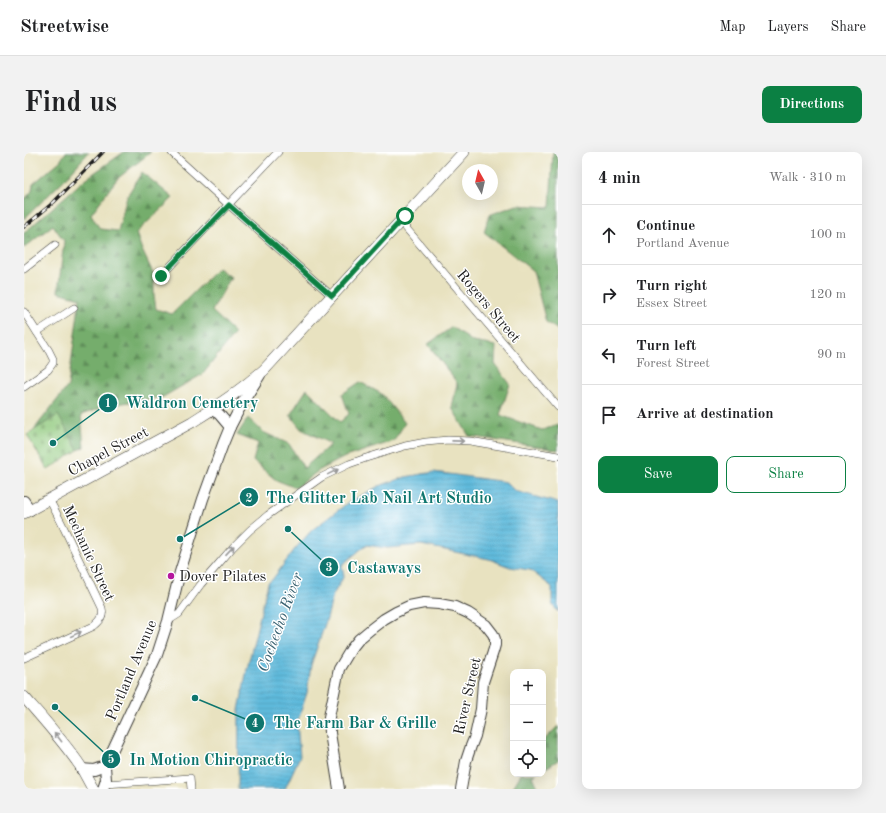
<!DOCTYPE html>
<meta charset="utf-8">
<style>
:root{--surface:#fff;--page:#f2f2f2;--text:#202124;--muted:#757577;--line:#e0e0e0;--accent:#0b8043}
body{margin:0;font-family:"Old Standard TT",serif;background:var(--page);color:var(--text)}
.controls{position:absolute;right:12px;bottom:12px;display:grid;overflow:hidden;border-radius:8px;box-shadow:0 4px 16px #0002}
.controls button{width:36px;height:36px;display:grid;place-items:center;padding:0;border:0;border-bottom:1px solid var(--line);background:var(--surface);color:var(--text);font:20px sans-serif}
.compass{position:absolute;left:438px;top:12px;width:36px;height:36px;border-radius:50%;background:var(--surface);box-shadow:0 4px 16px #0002;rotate:352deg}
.stop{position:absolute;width:12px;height:12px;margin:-9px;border:3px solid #0b8043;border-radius:50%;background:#fff}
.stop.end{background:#0b8043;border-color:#fff;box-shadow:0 1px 4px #0008}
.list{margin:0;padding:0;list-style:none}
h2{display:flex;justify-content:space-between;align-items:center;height:52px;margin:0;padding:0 16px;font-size:17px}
h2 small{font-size:13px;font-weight:400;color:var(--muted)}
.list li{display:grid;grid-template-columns:26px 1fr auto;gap:12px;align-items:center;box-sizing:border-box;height:60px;padding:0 16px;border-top:1px solid var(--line)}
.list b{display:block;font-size:15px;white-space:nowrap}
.list p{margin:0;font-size:13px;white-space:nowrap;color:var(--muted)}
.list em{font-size:13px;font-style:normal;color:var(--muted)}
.actions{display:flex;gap:8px;padding:12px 16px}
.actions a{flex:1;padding:9px 0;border:1px solid var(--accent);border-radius:8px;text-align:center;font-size:14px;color:var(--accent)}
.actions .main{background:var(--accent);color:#fff}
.icon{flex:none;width:22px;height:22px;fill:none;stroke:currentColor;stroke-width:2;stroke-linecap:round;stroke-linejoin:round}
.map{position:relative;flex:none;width:534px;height:637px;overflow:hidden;border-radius:8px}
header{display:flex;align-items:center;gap:24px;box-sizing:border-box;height:56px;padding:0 20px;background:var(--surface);border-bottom:1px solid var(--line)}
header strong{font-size:19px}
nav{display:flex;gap:22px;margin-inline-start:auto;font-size:14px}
.intro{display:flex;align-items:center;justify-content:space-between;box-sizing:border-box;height:96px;padding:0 24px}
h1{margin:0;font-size:28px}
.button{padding:10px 18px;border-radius:8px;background:var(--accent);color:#fff;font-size:14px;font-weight:700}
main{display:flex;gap:24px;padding:0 24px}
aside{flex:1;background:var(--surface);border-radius:8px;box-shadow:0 4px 16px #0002}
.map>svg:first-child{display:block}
</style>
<header>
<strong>Streetwise</strong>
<nav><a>Map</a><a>Layers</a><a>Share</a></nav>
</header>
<div class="intro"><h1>Find us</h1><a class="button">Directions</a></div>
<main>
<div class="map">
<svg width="534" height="637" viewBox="0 0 534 637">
<defs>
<pattern id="forest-firs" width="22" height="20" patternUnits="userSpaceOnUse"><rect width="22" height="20" fill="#74ad6c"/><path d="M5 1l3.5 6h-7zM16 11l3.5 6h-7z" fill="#5e8c58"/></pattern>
<pattern id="cemetery-stones" width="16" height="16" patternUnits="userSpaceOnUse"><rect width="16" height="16" fill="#90c97d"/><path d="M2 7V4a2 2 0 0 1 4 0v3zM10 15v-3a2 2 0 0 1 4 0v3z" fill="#7cac6b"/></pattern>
<pattern id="water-rules" width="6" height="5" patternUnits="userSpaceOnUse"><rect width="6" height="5" fill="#5ebadc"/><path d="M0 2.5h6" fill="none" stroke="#519fbc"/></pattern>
</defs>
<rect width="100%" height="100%" fill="#fff"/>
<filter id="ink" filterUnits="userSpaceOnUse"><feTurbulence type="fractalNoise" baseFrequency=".025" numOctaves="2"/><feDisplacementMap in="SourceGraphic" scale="8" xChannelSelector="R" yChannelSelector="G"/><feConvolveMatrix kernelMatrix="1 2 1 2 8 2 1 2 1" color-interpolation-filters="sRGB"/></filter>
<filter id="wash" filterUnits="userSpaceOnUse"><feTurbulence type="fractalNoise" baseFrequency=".012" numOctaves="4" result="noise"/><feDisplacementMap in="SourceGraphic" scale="16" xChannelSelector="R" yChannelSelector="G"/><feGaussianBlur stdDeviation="0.9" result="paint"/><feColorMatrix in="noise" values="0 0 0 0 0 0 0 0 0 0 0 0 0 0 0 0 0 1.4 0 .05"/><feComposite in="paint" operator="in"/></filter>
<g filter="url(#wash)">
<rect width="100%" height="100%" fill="#e8e2c0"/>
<g fill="url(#forest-firs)" stroke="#486444">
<polygon points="42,0 65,0 39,29 0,67 0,48 8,39 9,32 36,9"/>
<polygon points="100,0 127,0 93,27 67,62 76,77 94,79 103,44 118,20 149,46 112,81 118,98 130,123 130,143 132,157 148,162 194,116 207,125 188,159 211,181 179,222 139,245 86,253 57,263 60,295 54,298 34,263 8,280 44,234 56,146 34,140 40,89 29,73 0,96 0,81 60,28"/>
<polygon points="529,0 534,0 534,178 522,170 509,119 460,80 465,63 493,53 526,55"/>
<polygon points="428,175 449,190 472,194 471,212 486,232 476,263 518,278 534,273 534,298 445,284 428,256 433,231 404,192"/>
<polygon points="336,230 358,242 381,271 370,289 321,305 294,319 272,336 252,328 229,309 234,291 213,283 224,266 239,280 265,292 280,316 307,292 277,277 266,263 283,237 316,270 325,262 318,242"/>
<polygon points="534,574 534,608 519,618 519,589"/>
<polygon points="497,622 513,622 509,624 514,635 516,637 488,637"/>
</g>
<polygon fill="url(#cemetery-stones)" stroke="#56724c" points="34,263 54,298 24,318 3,283"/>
<polygon fill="url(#water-rules)" stroke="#3d6b7c" points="410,320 482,330 491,339 534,351 534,460 528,452 528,435 506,418 486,415 465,407 397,393 363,396 342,393 318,413 320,424 309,443 303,466 287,513 283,541 273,571 276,604 261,637 214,637 215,558 223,517 244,431 248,428 271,397 288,378 325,350 355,334 381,325"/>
</g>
<g filter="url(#ink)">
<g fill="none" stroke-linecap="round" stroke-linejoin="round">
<g stroke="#3b3a35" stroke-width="8">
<g id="street">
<polyline points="148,1 205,53 308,144"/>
<polyline points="376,69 534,255"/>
<polyline points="0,117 31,93"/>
<polyline points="137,124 254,0"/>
<polyline points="0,160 25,199 29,207 29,211 24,218 0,235"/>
<polyline points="13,180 50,156"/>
<polyline points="144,469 155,462 177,432 191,416 209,395 226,378 244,363 278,339 298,325 325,312 342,306 381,294 402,290 424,288 446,289 534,304"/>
<path d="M 0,506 L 70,474 C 76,469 80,465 78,456 L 37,370 L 25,347"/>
<polyline points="81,632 166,626 167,637"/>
</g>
</g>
<g stroke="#3b3a35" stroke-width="12">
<g id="secondary">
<polyline points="188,258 195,262 206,275"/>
<polyline points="0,349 6,358"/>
<polyline points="57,617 70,618 81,614"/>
<polyline points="79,637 82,628 81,614 133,503 144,469 156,420 179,347 199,292 206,275 219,250 236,223"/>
<polyline points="315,637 306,581 305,565 315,517 327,497 335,487 347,477 360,467 372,460 385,454 400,451 415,452 431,455 444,461 462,473 469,482 471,487 471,493 469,500 459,530 457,557 451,584 447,594 442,609 437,637"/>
</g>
</g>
<g stroke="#3b3a35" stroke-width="12">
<g id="primary">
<path d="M 0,361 L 168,270 C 194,254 217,238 240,218 L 440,0"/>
<path d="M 0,545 C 20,568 40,590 57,615 C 61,622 65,630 69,637"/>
</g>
</g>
<use href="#street" stroke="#fff" stroke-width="7"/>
<use href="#secondary" stroke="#fff" stroke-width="10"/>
<use href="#primary" stroke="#fff" stroke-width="11"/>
<g stroke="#1c1c1c" stroke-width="3.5">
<polyline id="rail" points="0,75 30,50 79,0"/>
</g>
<use href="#rail" stroke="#fff" stroke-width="2" stroke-dasharray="6" stroke-linecap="butt"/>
</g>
<defs><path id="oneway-shaft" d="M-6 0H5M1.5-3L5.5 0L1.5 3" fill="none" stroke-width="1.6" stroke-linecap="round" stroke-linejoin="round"/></defs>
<g stroke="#999">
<use href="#oneway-shaft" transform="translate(434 289) rotate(1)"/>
<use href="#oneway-shaft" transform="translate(309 320) rotate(-26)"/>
<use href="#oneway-shaft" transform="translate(206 398) rotate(-47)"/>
<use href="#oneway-shaft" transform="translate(52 482) rotate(-25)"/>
<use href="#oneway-shaft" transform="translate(34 585) rotate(-128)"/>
</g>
</g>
<g fill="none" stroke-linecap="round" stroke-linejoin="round" filter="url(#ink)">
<polyline stroke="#0b8043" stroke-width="5" points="137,124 205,53 308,144 381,64"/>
</g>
<circle fill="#b5179e" stroke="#fff" stroke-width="1.5" cx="147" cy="424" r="4"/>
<g text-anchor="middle" stroke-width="3" stroke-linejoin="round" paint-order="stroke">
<g font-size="15" fill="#1c1c1c" stroke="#fff">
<text transform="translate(465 154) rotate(50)" y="5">Rogers Street</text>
<text transform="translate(84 299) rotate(-28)" y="5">Chapel Street</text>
<text transform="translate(65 401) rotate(65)" y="5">Mechanic Street</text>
<text transform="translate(107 518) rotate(-67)" y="5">Portland Avenue</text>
<text transform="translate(443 544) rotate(-77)" y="5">River Street</text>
</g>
<g font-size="15" fill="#1c1c1c" stroke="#fff" text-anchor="start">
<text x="155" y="429">Dover Pilates</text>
</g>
<g font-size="16" font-style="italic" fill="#3a6372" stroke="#fff">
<text transform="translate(255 470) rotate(-70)" y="6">Cochecho River</text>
</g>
</g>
<path fill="none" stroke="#0f766e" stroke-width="1.5" d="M29 291L84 251M156 387L225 345M264 377L305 415M171 546L231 571M31 555L87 607"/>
<g fill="#0f766e" stroke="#fff" stroke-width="1.5">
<circle cx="29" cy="291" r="4"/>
<circle cx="156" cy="387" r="4"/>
<circle cx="264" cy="377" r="4"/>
<circle cx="171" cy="546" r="4"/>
<circle cx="31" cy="555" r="4"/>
<circle cx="84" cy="251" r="10"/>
<circle cx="225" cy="345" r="10"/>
<circle cx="305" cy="415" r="10"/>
<circle cx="231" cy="571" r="10"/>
<circle cx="87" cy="607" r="10"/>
</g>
<g font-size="12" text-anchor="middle" font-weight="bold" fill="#fff">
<text x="84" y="255">1</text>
<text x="225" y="350">2</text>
<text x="305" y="419">3</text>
<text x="231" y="575">4</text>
<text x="87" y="611">5</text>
</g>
<g font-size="16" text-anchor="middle" font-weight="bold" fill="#0f766e" stroke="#fff" stroke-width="3" stroke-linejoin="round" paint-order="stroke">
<text x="168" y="256">Waldron Cemetery</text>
<text x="355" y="351">The Glitter Lab Nail Art Studio</text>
<text x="360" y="421">Castaways</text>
<text x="331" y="576">The Farm Bar &amp; Grille</text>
<text x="187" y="613">In Motion Chiropractic</text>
</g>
</svg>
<div class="controls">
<button>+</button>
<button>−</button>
<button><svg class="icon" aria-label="locate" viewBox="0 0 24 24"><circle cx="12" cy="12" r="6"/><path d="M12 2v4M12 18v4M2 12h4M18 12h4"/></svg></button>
</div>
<svg class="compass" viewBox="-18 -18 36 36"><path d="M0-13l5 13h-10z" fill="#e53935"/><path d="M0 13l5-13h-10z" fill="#757577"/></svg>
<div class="stop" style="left:381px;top:64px"></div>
<div class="stop end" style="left:137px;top:124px"></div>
</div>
<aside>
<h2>4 min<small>Walk · 310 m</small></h2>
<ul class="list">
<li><svg class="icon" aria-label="ahead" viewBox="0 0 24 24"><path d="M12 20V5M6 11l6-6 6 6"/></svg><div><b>Continue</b><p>Portland Avenue</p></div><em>100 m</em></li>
<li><svg class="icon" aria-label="right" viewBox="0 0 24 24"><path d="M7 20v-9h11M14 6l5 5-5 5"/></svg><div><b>Turn right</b><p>Essex Street</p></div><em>120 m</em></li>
<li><svg class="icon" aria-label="left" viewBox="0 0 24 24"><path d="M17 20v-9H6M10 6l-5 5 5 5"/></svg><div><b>Turn left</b><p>Forest Street</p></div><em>90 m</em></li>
<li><svg class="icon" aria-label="arrive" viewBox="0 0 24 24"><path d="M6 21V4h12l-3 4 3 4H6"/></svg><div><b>Arrive at destination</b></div></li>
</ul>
<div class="actions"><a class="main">Save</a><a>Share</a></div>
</aside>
</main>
